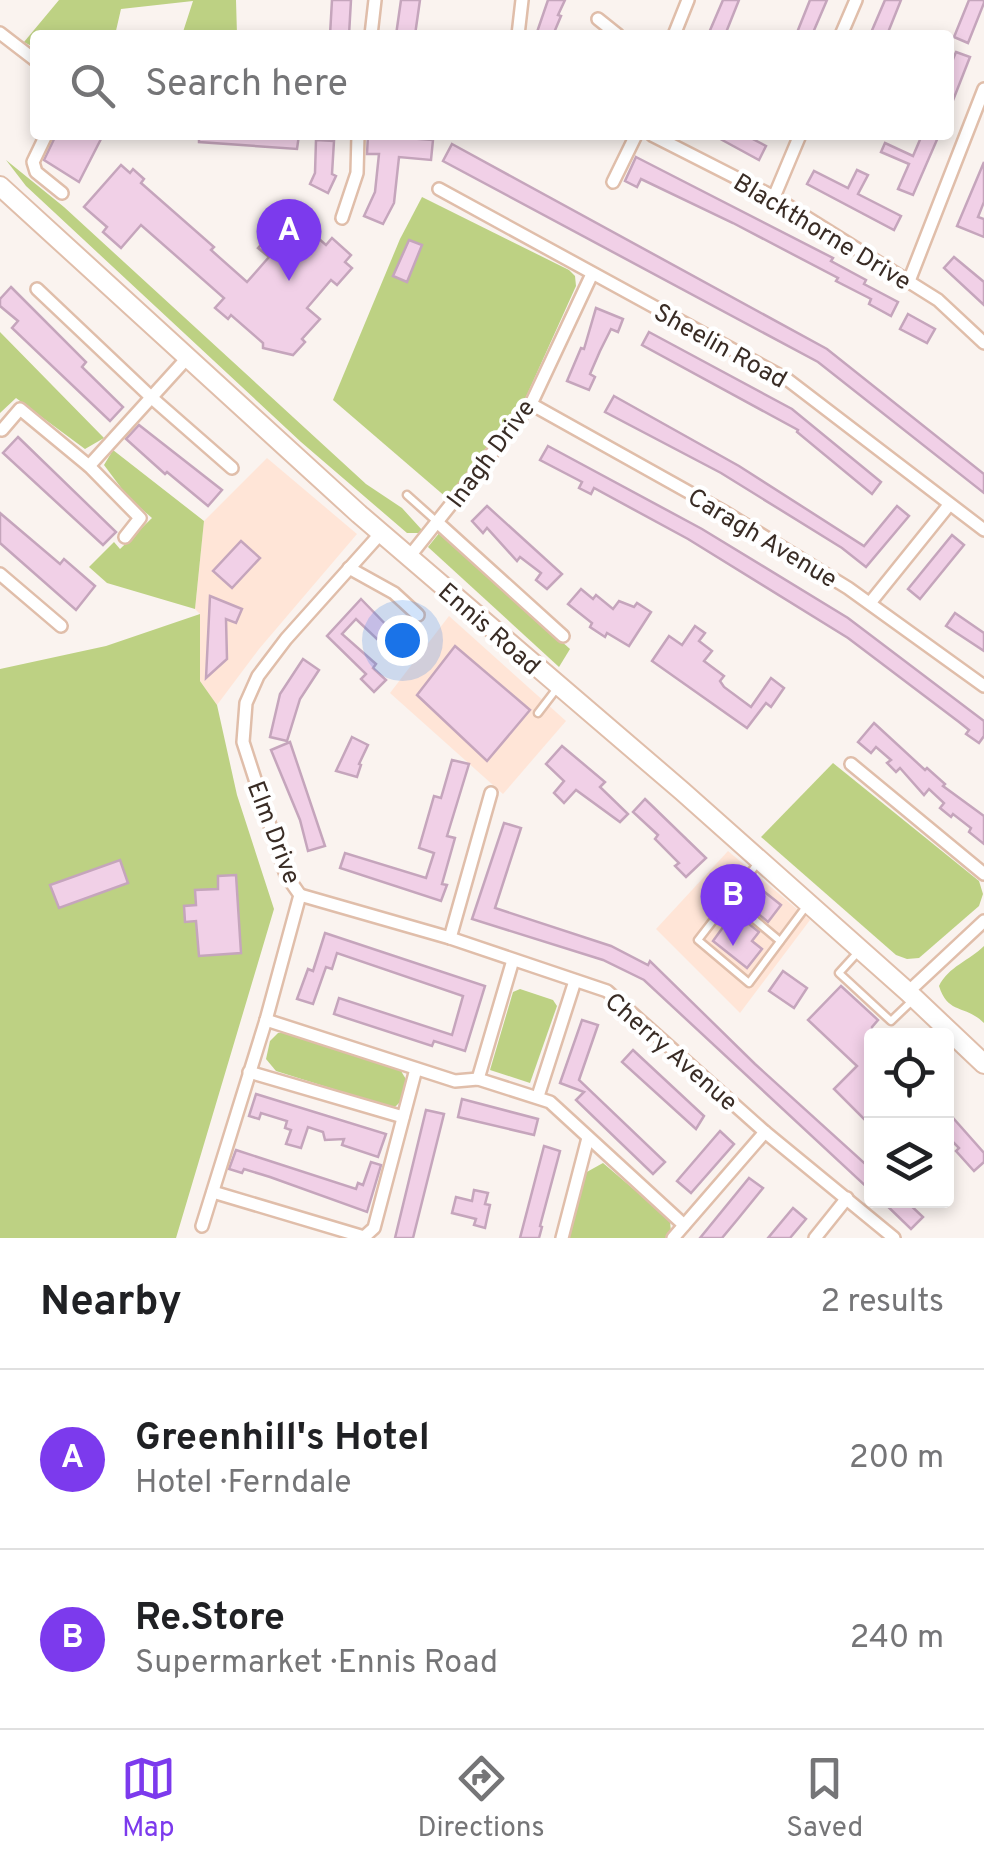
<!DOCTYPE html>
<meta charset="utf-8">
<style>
:root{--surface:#fff;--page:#f6f6f6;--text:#202124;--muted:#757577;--line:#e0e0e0;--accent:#7c3aed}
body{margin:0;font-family:Overpass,sans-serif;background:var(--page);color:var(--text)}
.controls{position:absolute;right:30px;bottom:30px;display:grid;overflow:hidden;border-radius:10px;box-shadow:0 5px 15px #0003}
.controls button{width:90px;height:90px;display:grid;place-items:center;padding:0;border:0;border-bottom:2px solid var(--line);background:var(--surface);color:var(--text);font:50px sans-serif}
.you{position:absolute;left:402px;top:640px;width:35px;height:35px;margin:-25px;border:8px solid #fff;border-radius:50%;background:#1a73e8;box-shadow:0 0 0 15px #1a73e833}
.badge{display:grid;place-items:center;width:65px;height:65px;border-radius:50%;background:var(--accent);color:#fff;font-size:32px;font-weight:700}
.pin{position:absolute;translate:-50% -82px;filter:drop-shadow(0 2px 5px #0008)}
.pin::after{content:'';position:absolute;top:52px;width:35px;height:30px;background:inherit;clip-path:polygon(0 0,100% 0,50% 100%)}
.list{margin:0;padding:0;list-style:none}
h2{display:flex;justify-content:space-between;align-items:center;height:130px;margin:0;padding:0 40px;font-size:42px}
h2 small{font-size:32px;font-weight:400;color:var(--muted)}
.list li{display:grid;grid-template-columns:65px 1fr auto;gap:30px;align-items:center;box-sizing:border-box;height:180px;padding:0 40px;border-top:2px solid var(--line)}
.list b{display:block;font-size:38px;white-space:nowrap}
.list p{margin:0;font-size:32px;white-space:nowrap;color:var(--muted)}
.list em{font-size:32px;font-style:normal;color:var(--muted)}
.icon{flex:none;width:55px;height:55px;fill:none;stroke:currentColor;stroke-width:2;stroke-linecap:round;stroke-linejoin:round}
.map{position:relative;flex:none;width:984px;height:1238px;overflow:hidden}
.search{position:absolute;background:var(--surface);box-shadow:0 5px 15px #0003;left:30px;right:30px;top:30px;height:110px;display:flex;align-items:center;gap:25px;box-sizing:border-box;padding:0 35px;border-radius:10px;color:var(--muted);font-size:38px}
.sheet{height:490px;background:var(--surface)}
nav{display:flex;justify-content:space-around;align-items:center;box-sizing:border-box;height:140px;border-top:2px solid var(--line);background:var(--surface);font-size:28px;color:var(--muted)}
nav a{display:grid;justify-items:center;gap:5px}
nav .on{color:var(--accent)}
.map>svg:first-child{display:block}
</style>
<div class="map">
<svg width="984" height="1238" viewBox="0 0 984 1238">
<rect width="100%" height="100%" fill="#faf3ef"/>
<g fill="#ffe5d7">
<polygon points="267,458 357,534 259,649 217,705 200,681 200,614 195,609 204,521"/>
<polygon points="449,616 566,721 503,794 390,693"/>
<polygon points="728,851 810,920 740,1013 656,929"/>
</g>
<g fill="#bdd183">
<polygon points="59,0 236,0 237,35 182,35 193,1 121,9 115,35 35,35 35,48 24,42"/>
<polygon points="6,160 64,207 366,484 402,508 422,530 420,533 407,533 301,442 26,186"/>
<polygon points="422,197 569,270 575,276 576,286 526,397 447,498 333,400 400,239"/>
<polygon points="0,332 104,438 85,449 16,398 0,413"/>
<polygon points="113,450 204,521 195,609 107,583 89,567 114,542 120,549 152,518 128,497 104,465"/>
<polygon points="440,532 570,649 559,667 428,547"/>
<polygon points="200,614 200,681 217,705 237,795 274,909 176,1238 0,1238 0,669 106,646"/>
<polygon points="833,763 979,881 983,894 979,906 919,958 907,959 896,955 761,837"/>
<path d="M 984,946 L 984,1023 C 965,1004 948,1015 939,986 C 948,967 970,960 984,946 Z"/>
<polygon points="520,989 553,1000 557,1006 530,1083 490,1070 513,992"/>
<polygon points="278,1033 288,1033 398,1066 407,1081 401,1101 394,1108 276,1071 266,1059 270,1041"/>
<polygon points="603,1163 670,1220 671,1233 666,1238 569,1238 585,1173"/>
</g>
<g fill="#f1d0e7" stroke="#c5a5bc" stroke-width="2.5">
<polygon points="332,0 351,0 349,35 330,35"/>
<polygon points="401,0 420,0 415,35 396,35"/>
<polygon points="548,0 565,0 558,15 561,16 553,35 536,35"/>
<polygon points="723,0 739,0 725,35 708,35"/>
<polygon points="810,0 827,0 812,35 796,35"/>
<polygon points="885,0 901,0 887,35 870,35"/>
<polygon points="969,0 984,0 984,3 968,43 954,37"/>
<polygon points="956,52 970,57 950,108 949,69"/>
<polygon points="56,135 103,135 79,182 44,160"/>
<polygon points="199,135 299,135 297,149 199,142"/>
<polygon points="368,135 433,140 431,160 399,157 394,203 383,224 364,216 375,192 379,154 367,154"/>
<polygon points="713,135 745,135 766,146 759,160"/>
<polygon points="922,135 939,135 913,195 898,189 909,164 881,152 885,143 913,156"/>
<polygon points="316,140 334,141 332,174 336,176 328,193 310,184 315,173"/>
<polygon points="452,144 827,349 984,474 984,493 818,362 443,161"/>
<polygon points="636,157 833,258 831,261 866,280 864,284 898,302 891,316 869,304 871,299 836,281 838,278 733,223 641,179 637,187 625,181"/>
<polygon points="984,162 984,202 978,217 984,219 984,237 957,226"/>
<polygon points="121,165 130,173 133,169 144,179 141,183 214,247 211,250 247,282 269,257 258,248 289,213 326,245 332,238 351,255 345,262 352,268 337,285 331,280 307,308 320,319 302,339 305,342 293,355 263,348 263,343 231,315 228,319 215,308 224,298 141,225 121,248 103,232 107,227 84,207"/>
<polygon points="857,170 868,175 858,194 901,216 894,230 807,184 814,171 848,188"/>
<polygon points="409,240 422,245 407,282 393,276"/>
<polygon points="954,257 984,282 984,305 944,268"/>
<polygon points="11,287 86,362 82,367 123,407 110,421 12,328 18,321 0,306 0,299"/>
<polygon points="596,308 623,319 618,332 611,329 600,351 590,374 595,377 589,390 567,381 581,348 584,349"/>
<polygon points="908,314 935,329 927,343 900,329"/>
<polygon points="649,332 792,409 881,482 872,494 797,432 798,430 642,345"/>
<polygon points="614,396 739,466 864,546 897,506 909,516 866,567 842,548 721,473 605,412"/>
<polygon points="139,425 222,490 208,506 167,472 165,474 126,439"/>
<polygon points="18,437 116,532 103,545 3,453"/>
<polygon points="548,446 702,529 848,618 984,721 984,736 979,743 966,734 969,730 959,722 848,638 688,539 594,488 591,494 579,488 582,482 540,460"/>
<polygon points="487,506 562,574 547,589 536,580 541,573 520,557 517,561 487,528 483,533 472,521"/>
<polygon points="0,513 60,564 64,559 95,586 76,610 0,543"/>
<polygon points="952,535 964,545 920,599 908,589"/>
<polygon points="241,541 260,558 232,588 213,571"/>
<polygon points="581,589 593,599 596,595 613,609 619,601 634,607 637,603 651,612 629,646 607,633 605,637 590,627 592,623 568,604"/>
<polygon points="210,596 242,609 236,623 226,619 227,659 206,678"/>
<polygon points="361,599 398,637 401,633 412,644 398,659 356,619 342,634 376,664 373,668 386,680 374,692 361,679 366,674 327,636"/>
<polygon points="955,613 984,633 984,651 946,626"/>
<polygon points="695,626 705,633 699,641 712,651 704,661 724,676 720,681 724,687 751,707 771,678 784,688 771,707 766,703 747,728 652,661 669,636 682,645"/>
<polygon points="455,646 530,710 487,761 417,695"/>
<polygon points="303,659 319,670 300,699 287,741 270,737 280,694"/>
<polygon points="874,723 925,770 927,768 945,784 943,786 984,816 984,844 969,832 971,828 953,814 951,817 940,808 944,803 929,789 924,795 900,768 896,772 887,763 891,760 876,747 871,753 858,742"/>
<polygon points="352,737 368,745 359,764 361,765 357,777 336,771"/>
<polygon points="290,742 325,846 308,851 300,820 271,750"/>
<polygon points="562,746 605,782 600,787 628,814 620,822 576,790 564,803 554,793 564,781 546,764"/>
<polygon points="452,760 469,764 447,836 455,838 442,884 447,885 441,901 340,868 345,853 426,878 434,853 419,848 434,796 441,798"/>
<polygon points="645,799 706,858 686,877 675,866 679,863 655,839 658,835 633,812"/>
<polygon points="504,823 521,828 495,908 611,946 648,965 650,961 755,1064 872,1170 872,1192 644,980 603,960 472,919"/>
<polygon points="120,860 128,883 59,908 50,885"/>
<polygon points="236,875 241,953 199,956 196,921 185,922 184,906 196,905 195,890 218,889 218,876"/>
<polygon points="756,885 781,905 768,922 743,901"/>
<polygon points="734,912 759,932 752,941 762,949 747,968 713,941"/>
<polygon points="325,933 485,986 465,1051 434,1041 432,1046 334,1014 339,998 452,1035 463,996 337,953 332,969 326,967 313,1004 297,999 308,969 313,971"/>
<polygon points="783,971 807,988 794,1008 769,991"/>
<polygon points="841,986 878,1020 872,1027 872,1111 864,1119 834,1089 857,1066 808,1020"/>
<polygon points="582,1020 598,1025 579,1080 665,1162 653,1174 576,1100 584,1092 560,1083"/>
<polygon points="633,1050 704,1116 696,1129 622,1062"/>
<polygon points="256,1094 386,1134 378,1157 342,1145 344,1139 325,1140 323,1132 308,1127 301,1148 286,1144 291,1130 285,1128 287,1121 261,1113 259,1119 249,1116"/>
<polygon points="462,1099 538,1119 534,1135 458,1117"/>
<polygon points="426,1110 444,1114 413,1238 395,1238"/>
<polygon points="946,1110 984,1153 984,1162 974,1171 956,1151 959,1148 946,1135"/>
<polygon points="720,1131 734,1144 691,1193 677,1181"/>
<polygon points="544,1146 560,1151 540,1226 542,1227 539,1238 520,1238"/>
<polygon points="236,1150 356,1189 358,1183 363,1185 371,1162 381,1165 367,1212 270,1177 244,1169 242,1173 229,1169"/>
<polygon points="749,1178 763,1188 737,1220 722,1238 700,1238"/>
<polygon points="474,1190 488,1193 485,1204 490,1205 485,1228 474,1225 476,1219 452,1213 456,1197 472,1201"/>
<polygon points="881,1200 905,1200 923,1217 911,1229"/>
<polygon points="793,1208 806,1219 790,1238 768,1238"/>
</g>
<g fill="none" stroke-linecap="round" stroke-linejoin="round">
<g stroke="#e0beaa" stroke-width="11">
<g id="lane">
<polyline points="407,495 436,521"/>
<polyline points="538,713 558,687"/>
<polyline points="757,864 698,940 749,983 808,904"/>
<polyline points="729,898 780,941"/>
<polyline points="860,950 839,973 891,1021 914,999"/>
</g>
</g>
<g stroke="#e0beaa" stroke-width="16">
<g id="street">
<polyline points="598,19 618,35"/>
<polyline points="0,33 35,60"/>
<polyline points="371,35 375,0"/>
<polyline points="518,35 522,0"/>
<polyline points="674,35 688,0"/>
<polyline points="841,35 856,0"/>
<polyline points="46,135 33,162 36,172 62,193"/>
<polyline points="652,135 774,197 938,300 984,343"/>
<polyline points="613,182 636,135"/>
<polyline points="439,189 788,380 984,530"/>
<polyline points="774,197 800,135"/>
<polyline points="342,218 357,173 358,135"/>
<polyline points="909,281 984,89"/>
<polyline points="37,289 152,398 232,468"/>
<polyline points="531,404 726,513 848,588 984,686"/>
<polyline points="2,430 20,409 89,466 140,518 125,537"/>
<polyline points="89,466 188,357"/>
<polyline points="437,522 563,636"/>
<polyline points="409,557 531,404 592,274"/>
<polyline points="349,568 394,593 418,615"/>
<polyline points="0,574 61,626"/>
<polyline points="870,603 949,505"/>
<polyline points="851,764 984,874"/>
<polyline points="300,895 450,938 607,991 765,1132 894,1238"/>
<polyline points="450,938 491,793"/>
<polyline points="908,992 984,921"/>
<polyline points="266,1020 455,1081 478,1079 550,1102 684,1225"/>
<polyline points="249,1072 403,1117"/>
<polyline points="478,1079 513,960"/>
<polyline points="538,1096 575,981"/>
<polyline points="213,1192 364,1237 374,1228 416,1069"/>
<polyline points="202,1226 266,1020 300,895 286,875 243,742 246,703 258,676 286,639 381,533"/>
<polyline points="562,1238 588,1138"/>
<polyline points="673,1238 765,1132"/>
<polyline points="815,1238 847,1198"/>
</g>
</g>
<g stroke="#e0beaa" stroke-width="22">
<polyline id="secondary" points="0,186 359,514 682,791 908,992 984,1064"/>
</g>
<use href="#lane" stroke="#fff" stroke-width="6"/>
<use href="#street" stroke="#fff" stroke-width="11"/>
<use href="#secondary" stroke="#fff" stroke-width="18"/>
</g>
<g text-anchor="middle" stroke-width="9" stroke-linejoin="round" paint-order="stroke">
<g font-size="25" fill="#392c25" stroke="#fff">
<text transform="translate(823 231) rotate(31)" y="9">Blackthorne Drive</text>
<text transform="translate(721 345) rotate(29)" y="9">Sheelin Road</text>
<text transform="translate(490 453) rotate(-53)" y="9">Inagh Drive</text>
<text transform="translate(763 537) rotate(31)" y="9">Caragh Avenue</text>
<text transform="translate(490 628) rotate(41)" y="9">Ennis Road</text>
<text transform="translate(275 832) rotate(69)" y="9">Elm Drive</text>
<text transform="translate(672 1051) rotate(41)" y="9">Cherry Avenue</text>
</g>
</g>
</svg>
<div class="controls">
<button><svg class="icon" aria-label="locate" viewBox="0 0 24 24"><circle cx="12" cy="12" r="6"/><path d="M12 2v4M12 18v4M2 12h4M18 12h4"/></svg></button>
<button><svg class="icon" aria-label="layers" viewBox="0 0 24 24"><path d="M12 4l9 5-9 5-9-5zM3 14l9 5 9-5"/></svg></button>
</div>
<div class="you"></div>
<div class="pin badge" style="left:289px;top:281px">A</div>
<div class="pin badge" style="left:733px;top:946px">B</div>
<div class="search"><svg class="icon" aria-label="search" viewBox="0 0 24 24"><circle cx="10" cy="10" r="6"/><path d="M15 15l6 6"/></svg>Search here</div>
</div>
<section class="sheet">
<h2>Nearby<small>2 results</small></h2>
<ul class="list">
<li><span class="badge">A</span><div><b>Greenhill's Hotel</b><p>Hotel · Ferndale</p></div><em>200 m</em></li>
<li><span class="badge">B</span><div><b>Re.Store</b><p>Supermarket · Ennis Road</p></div><em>240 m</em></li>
</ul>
</section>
<nav>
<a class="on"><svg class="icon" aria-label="map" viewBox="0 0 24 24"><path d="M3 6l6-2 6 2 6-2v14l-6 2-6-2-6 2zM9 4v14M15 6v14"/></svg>Map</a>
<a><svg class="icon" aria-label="directions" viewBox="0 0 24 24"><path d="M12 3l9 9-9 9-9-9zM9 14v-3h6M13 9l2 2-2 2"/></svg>Directions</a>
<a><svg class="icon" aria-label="saved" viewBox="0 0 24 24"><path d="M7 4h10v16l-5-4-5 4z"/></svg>Saved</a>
</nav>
